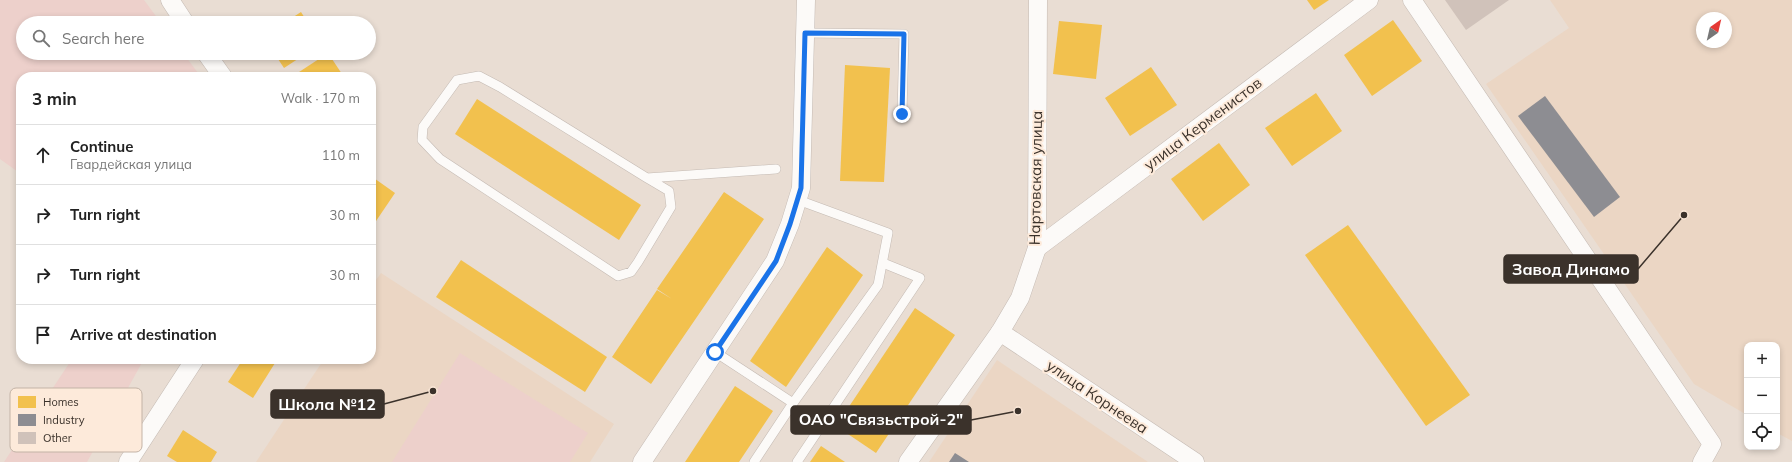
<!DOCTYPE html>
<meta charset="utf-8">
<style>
:root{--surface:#fff;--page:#f2f2f2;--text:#222;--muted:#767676;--line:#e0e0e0}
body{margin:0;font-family:Mulish,sans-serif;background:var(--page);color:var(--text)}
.controls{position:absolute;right:12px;bottom:12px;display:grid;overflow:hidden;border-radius:8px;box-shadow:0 2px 6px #0003}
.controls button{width:36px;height:36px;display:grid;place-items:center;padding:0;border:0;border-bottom:1px solid var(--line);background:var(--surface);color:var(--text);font:20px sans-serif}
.compass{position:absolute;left:1696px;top:12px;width:36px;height:36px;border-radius:50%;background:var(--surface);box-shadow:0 2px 6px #0003;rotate:34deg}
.stop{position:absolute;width:12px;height:12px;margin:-9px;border:3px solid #1a73e8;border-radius:50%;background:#fff}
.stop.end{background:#1a73e8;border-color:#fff;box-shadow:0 1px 4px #0008}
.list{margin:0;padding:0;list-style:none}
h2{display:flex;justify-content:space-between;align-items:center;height:52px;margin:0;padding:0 16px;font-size:17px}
h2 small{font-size:13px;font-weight:400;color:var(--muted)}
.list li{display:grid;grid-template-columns:26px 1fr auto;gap:12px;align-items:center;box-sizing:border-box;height:60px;padding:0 16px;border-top:1px solid var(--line)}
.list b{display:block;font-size:15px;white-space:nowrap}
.list p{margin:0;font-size:13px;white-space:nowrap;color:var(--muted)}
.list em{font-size:13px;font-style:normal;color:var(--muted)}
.icon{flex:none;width:22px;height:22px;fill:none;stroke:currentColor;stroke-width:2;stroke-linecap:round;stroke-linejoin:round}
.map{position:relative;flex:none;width:1792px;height:462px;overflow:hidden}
.search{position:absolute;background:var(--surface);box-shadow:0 2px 6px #0003;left:16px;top:16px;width:360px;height:44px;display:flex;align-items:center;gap:10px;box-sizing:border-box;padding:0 14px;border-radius:22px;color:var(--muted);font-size:15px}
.panel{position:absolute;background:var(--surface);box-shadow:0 2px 6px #0003;left:16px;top:72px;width:360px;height:292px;border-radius:16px}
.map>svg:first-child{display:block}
</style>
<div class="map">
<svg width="1792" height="462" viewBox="0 0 1792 462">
<rect width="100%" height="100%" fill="#e9ddd3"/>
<g fill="#ebd6c4" fill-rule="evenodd">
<path d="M 1550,0 L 1792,0 L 1792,441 L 1777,433 L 1777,345 L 1747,345 L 1747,415 L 1694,384 L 1486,84 L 1569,28 ZM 1702,18 L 1726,18 L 1726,42 L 1702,42 Z"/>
<polygon points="381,273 614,424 590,462 256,462 324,359 371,359 371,287"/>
<polygon points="997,360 1148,462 929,462"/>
</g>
<g fill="#edd0cb">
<polygon points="0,0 144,0 161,23 23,23 23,53 183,53 201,77 21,77 21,174 0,159"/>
<polygon points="460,353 588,433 570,462 392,462"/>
<polygon points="72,359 144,359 87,462 4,462"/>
</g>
<g fill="#f2c14e">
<polygon points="1307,0 1329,0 1314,10"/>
<polygon points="301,12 308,23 284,23"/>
<polygon points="1393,20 1422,61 1372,96 1344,55"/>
<polygon points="1059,21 1102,25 1096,79 1053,74"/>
<polygon points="274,53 307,53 284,68"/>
<polygon points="328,53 344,77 294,77 293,76"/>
<polygon points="845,65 890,68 884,182 840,181"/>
<polygon points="1151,67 1177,105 1130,136 1105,98"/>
<polygon points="1316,93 1342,131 1292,166 1265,128"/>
<polygon points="477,99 641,205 619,240 455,134"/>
<polygon points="1219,143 1250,185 1203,221 1171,179"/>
<polygon points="371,176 395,193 374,224 371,222"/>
<polygon points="724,192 764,219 651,384 612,357 657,290 672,299 657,289"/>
<polygon points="1348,225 1470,395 1426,426 1305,255"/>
<polygon points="827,247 863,275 786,387 750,361"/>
<polygon points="461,260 607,357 585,392 436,297"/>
<polygon points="915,308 955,335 876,453 836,426"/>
<polygon points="243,359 269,359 275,363 253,398 228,382"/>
<polygon points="735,386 773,411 739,462 685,462"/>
<polygon points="183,430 217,452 211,462 177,462 167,456"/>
<polygon points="821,446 845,462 810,462"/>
</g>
<g fill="#8d8d92">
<polygon points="1545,96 1620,197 1594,217 1518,116"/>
<polygon points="955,453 969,462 949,462"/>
</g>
<polygon fill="#d0c2ba" points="1445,0 1509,0 1466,30"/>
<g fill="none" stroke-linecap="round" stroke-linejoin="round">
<g stroke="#c4bab3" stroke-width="10">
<g id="service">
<polyline points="805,33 904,34 902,114"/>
<polyline points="647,178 669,191 671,207 638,262 631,272 618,276 440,159 422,140 423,127 457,80 479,76 500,87 647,178 776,169"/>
<polyline points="715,352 793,403 754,462"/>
<polyline points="793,403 878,285 888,233 798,200"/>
<polyline points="797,462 920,278 883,263"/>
</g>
</g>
<g stroke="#c4bab3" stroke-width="19">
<g id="minor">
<polyline points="170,0 185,23"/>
<polyline points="1412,0 1712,444 1702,462"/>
<polyline points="206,53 223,77"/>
<polyline points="1037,248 1369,0"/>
<polyline points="1000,332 1195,462"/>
<polyline points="128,462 195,359"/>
<polyline points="642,462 775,261 790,224 801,188 806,0"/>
<polyline points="908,462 1000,332 1020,298 1037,248 1038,0"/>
</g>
</g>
<use href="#service" stroke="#fcfaf8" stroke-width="9"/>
<use href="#minor" stroke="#fcfaf8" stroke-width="18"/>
</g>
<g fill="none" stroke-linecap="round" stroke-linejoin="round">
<polyline stroke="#1a73e8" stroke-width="5" points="715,352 776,261 790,224 801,188 805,33 904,34 902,114"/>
</g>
<g text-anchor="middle" stroke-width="4" stroke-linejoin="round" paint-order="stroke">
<g font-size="15" fill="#3b322b" stroke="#fdeada">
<text transform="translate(1203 124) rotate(-37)" y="5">улица Керменистов</text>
<text transform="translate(1036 178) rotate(-89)" y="5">Нартовская улица</text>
<text transform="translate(1097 397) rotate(34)" y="5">улица Корнеева</text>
</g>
</g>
<rect x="10" y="388" width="132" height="64" rx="6" fill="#fdeada" stroke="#c3b3a6" stroke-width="1"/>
<rect x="18" y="396" width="18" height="12" fill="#f2c14e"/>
<rect x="18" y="414" width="18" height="12" fill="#8d8d92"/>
<rect x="18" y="432" width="18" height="12" fill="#d0c2ba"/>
<g font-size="11" fill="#3b322b">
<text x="43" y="406">Homes</text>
<text x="43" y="424">Industry</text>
<text x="43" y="442">Other</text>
</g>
<path fill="none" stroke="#3b322b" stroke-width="1.5" d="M1684 215L1638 269M433 391L384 404M1018 411L971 420"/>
<g fill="#3b322b" stroke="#fdeada" stroke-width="1.5">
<circle cx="1684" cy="215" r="4"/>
<circle cx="433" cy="391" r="4"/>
<circle cx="1018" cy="411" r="4"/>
</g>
<g fill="#3b322b" stroke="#3b322b" stroke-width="1.5">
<rect x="1504" y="255" width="134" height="28" rx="4"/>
<rect x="271" y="390" width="113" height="28" rx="4"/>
<rect x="791" y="406" width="180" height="28" rx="4"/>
</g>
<g font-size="16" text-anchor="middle" font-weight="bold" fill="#fff">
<text x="1571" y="275">Завод Динамо</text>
<text x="327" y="410">Школа №12</text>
<text x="881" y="425">ОАО "Связьстрой-2"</text>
</g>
</svg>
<div class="controls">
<button>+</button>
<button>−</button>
<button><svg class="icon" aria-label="locate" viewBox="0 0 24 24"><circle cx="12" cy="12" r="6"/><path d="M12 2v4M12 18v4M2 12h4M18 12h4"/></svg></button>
</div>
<svg class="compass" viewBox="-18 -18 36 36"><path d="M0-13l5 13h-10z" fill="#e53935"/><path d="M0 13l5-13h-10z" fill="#767676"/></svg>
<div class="stop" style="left:715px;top:352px"></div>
<div class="stop end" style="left:902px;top:114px"></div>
<div class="search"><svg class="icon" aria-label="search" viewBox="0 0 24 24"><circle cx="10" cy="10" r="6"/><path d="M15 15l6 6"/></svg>Search here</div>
<section class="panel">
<h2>3 min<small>Walk · 170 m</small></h2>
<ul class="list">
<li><svg class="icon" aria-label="ahead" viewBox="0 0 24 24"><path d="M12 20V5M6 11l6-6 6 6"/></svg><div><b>Continue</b><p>Гвардейская улица</p></div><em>110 m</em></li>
<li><svg class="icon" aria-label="right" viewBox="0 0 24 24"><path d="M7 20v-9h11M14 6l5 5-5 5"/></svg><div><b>Turn right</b></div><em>30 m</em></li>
<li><svg class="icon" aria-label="right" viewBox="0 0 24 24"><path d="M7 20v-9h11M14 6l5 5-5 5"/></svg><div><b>Turn right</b></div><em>30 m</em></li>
<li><svg class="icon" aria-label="arrive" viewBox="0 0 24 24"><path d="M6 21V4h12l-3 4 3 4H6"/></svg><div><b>Arrive at destination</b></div></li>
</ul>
</section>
</div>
